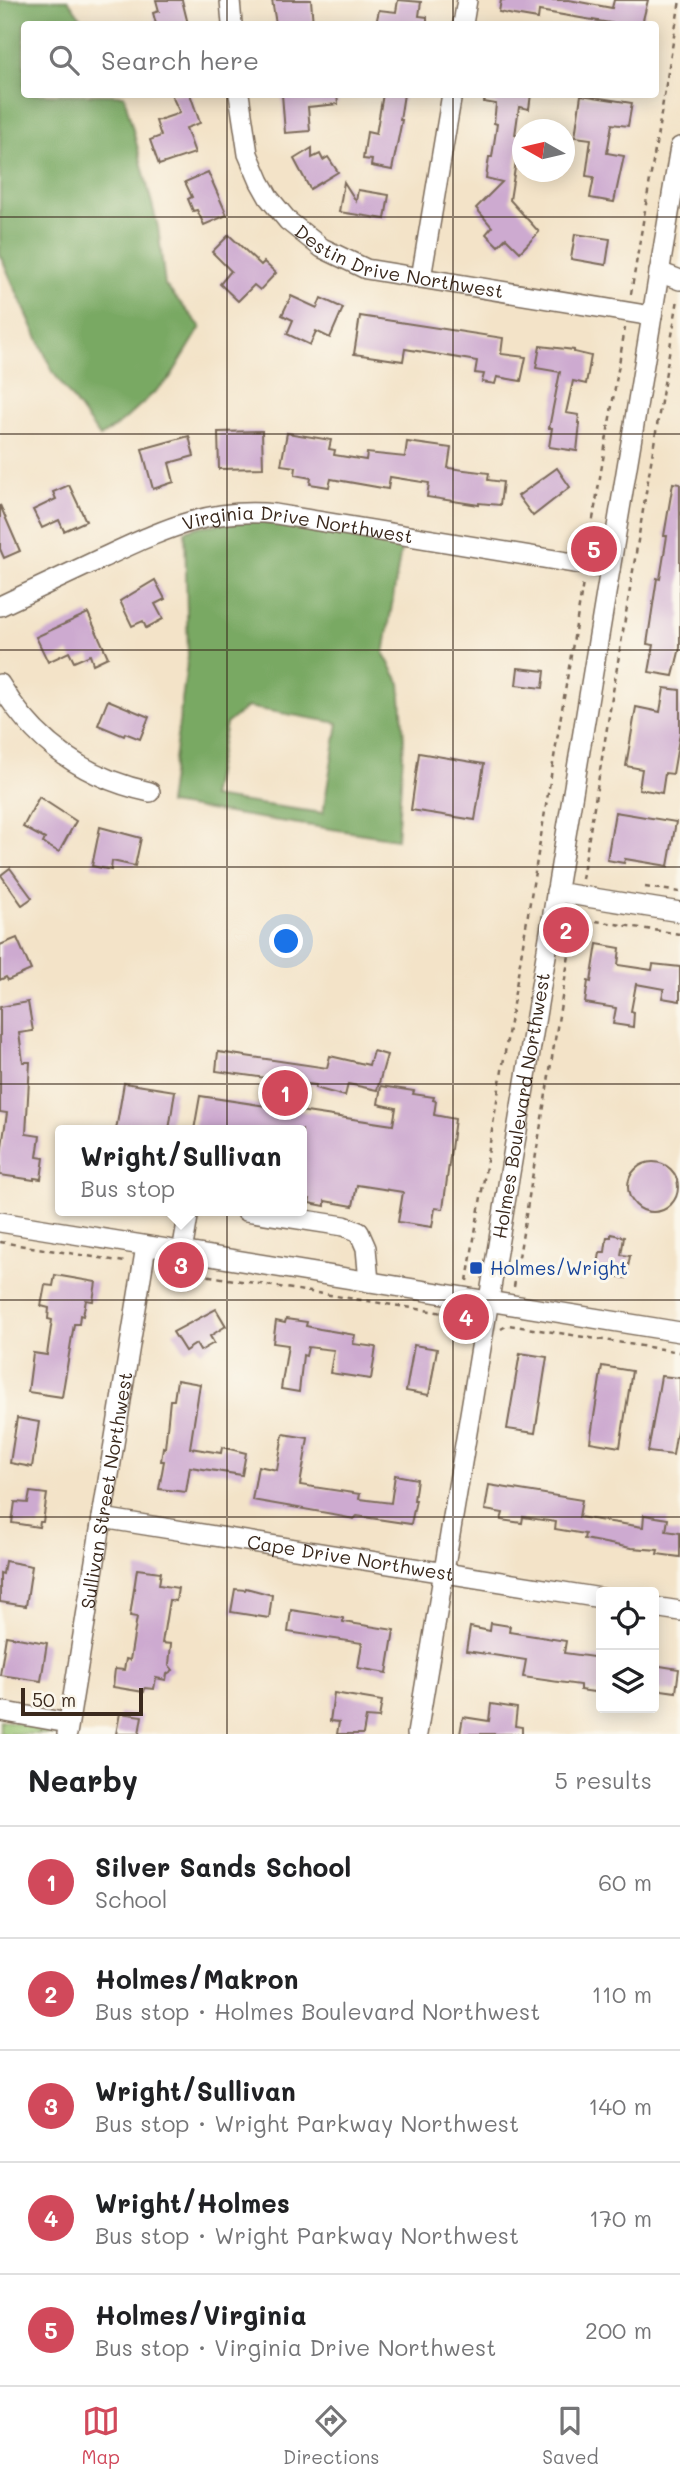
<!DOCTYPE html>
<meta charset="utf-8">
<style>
:root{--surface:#fff;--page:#f6f6f6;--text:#202124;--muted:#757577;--line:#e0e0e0;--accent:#d1495b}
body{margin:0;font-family:Mali,sans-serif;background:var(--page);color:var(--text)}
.controls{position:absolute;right:21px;bottom:21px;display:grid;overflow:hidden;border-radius:7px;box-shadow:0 4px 18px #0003}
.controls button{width:63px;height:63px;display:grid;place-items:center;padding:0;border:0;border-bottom:2px solid var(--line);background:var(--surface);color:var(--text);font:35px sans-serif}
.compass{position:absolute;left:512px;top:119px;width:63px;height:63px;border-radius:50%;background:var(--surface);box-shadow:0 4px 18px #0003;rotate:278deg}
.scale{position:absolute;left:21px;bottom:18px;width:122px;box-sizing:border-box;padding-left:7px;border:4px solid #3b2a1e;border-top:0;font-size:19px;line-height:24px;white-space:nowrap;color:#3b2a1e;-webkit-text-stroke:5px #fbf7ec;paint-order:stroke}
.you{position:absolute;left:287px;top:942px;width:24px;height:24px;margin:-18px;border:5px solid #fff;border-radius:50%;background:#1a73e8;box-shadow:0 0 0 10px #1a73e833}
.badge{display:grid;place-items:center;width:46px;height:46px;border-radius:50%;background:var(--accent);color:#fff;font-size:23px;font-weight:700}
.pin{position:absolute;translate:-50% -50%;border:4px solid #fff;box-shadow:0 2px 7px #0006}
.popup{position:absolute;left:55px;top:1125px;width:252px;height:91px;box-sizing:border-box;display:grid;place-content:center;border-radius:7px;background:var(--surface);filter:drop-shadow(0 2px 5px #0005);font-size:23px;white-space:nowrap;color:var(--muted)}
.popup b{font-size:26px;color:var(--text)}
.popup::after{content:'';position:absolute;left:50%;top:100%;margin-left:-14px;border:14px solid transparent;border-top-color:var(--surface)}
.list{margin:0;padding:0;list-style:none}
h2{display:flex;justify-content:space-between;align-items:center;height:91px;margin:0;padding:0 28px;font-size:30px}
h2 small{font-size:23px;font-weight:400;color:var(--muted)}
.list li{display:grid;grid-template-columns:46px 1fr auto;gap:21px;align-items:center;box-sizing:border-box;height:112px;padding:0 28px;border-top:2px solid var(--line)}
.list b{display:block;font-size:26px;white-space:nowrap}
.list p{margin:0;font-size:23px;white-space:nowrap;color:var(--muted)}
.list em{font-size:23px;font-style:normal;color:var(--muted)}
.icon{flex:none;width:38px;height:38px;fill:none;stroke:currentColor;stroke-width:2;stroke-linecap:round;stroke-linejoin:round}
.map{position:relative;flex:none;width:680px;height:1734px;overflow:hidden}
.search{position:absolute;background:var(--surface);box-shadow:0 4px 18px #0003;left:21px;right:21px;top:21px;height:77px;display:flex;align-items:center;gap:18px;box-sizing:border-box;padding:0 24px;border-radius:7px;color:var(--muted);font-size:26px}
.sheet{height:651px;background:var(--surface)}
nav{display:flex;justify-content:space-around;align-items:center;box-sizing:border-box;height:98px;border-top:2px solid var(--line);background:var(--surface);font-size:19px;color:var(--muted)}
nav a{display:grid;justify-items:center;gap:4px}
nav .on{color:var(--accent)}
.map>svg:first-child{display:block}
</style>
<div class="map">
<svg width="680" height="1734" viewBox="0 0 680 1734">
<rect width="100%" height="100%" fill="#fbf7ec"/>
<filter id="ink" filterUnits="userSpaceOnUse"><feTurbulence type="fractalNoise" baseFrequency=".0143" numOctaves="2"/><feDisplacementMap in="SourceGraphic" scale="14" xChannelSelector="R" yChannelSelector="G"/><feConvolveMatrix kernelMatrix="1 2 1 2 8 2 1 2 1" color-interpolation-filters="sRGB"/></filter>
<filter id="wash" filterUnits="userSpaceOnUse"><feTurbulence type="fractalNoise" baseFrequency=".00686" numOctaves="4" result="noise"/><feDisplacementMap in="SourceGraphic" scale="28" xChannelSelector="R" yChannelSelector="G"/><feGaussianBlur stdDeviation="1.57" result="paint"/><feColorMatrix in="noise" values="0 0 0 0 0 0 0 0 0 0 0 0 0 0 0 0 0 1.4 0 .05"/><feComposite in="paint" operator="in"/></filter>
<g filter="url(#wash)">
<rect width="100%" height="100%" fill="#f3e3c8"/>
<polygon fill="#97c371" stroke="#697648" stroke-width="2" points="0,1720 58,1729 57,1734 0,1734"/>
<g fill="#79a963" stroke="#5a6a40" stroke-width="2" fill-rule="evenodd">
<polygon points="0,0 68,0 85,24 24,24 24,94 124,95 158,227 165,285 201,327 170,378 123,421 100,437 53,372 0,255"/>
<path d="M 260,520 L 402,543 L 384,654 L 400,683 L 404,739 L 397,839 L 168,804 L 188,656 L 185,531 L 201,526 ZM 247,707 L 338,723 L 323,813 L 211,797 L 226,724 Z"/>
</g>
<g id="blocks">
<g fill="#cdaad0">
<polygon points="156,0 182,0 188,24 156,24 153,13 159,11"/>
<polygon points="272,0 311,0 313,24 276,24"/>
<polygon points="398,0 421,2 419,16 427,17 427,24 376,24 379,10 396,12"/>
<polygon points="501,0 569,0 612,8 614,0 648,0 642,24 616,24 539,11 538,19 514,15 499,12"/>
<polygon points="171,94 190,94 200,123 186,128 195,153 159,165 150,140 161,136 156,121 180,113"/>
<polygon points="282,94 337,94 338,104 308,107 310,131 285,133"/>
<polygon points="383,94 404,94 400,120 402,120 392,170 371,166 372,160 363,159 367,132 376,134"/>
<polygon points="485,94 531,94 529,109 519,107 515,135 520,136 510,200 539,232 520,252 506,238 498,246 486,234 492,227 476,208 502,182 486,178 489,157 492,157 497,124 494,123 496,104 484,102"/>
<polygon points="581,95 632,103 628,126 612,124 607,153 624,156 614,202 590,198 594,177 586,176 591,139 575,137"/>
<polygon points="312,148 312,158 320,154 323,160 328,157 338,172 310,189 294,159"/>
<polygon points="208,172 227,215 204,225 197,210 193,211 188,199 192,197 185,182"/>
<polygon points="344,182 356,201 358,190 389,195 385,219 339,212"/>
<polygon points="575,234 610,239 606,265 571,259"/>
<polygon points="229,235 261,265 264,262 276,273 260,290 254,285 238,301 220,284 231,271 212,252"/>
<polygon points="291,296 317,308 321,298 343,308 330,338 316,331 310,345 287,334 293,320 282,315"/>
<polygon points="360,316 503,338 501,354 526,357 521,381 497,377 495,384 482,382 484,374 475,373 477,361 405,349 403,361 354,354"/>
<polygon points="540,346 574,350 574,352 591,356 586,384 573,381 566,413 579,415 578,423 580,423 577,451 549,447 552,428 549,428 560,372 536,368"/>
<polygon points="262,431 263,468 219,469 218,432"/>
<polygon points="287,433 331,440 329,449 335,450 334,455 366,460 367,453 405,457 407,442 451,448 448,468 489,473 488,480 503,482 500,505 479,503 479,505 427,497 429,483 390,477 388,489 331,479 329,487 310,484 311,478 295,475 296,467 281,465"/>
<polygon points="189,436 194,456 169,463 174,482 153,489 142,449"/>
<polygon points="557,468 570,487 533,516 518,496"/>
<polygon points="673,483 680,484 680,648 673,676 649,672 654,645 647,644 657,578 660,579 667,536 664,536"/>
<polygon points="69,485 86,521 64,531 59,520 42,528 33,510 56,499 53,492"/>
<polygon points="0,505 20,551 4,558 0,549"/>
<polygon points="155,580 165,599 155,604 163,619 146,628 143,621 132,626 120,601"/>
<polygon points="88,613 108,657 93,664 90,655 74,662 69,652 48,662 36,637"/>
<polygon points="518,668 545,671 543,688 516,685"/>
<polygon points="664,688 680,690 680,733 673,774 665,773 662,793 639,789 642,769 626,766 636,707 660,712"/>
<polygon points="108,700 149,717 140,739 125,733 124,736 98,725"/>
<polygon points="419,753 484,764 475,820 411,810"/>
<polygon points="39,797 76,821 59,852 43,843 45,839 23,827"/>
<polygon points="615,812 676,822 668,866 625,859 624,863 607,860"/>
<polygon points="100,827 141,838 135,866 112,861 111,870 92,866"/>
<polygon points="10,868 32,898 22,905 1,875"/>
<polygon points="17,938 31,970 8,980 6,977 0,980 0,945"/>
<polygon points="597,944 620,948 618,965 652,970 653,964 680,967 680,1001 662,998 664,989 636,984 631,1011 634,1012 633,1027 613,1024 616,1008 585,1003 588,981 591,982"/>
<polygon points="28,1002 33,1031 19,1033 23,1062 30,1062 26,1134 40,1136 37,1157 44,1158 41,1179 34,1178 34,1180 0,1175 0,1159 7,1113 0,1112 0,1007"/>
<polygon points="373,1051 387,1055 377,1090 348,1084 345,1096 315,1088 316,1085 216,1071 218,1052 327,1068 330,1056 369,1065"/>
<polygon points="124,1083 175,1091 169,1130 116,1130"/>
<polygon points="381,1086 414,1091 413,1094 434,1097 433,1100 436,1101 434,1115 455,1119 443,1209 435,1208 432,1227 398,1222 403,1192 357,1185 353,1206 325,1201 325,1206 309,1203 310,1199 302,1198 302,1130 194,1130 200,1096 393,1125 396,1108 378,1104"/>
<circle cx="653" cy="1187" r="25"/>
<polygon points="611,1234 624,1237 621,1255 630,1256 626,1278 597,1273 600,1252 605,1252 607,1237 611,1237"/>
<polygon points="55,1275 96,1282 93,1301 86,1300 83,1316 80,1315 79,1324 74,1324 62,1397 28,1392 33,1353 47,1355 52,1320 48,1319 49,1308 41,1306 45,1285 53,1286"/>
<polygon points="216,1309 226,1326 210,1336 214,1343 200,1351 196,1344 185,1351 173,1332"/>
<polygon points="286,1319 307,1322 306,1326 320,1329 355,1335 353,1344 376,1347 371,1379 330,1373 334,1350 308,1347 306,1356 303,1355 299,1392 281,1389 288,1345 273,1343 276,1321 285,1323"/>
<polygon points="414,1345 437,1349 429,1395 406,1391"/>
<polygon points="520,1353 547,1357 535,1433 507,1429"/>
<polygon points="602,1366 632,1371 620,1447 590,1442"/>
<polygon points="661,1376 680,1378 680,1411 673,1455 648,1452"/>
<polygon points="177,1380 200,1384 190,1448 221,1453 222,1447 246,1453 242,1475 190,1467 186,1492 159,1489 164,1461 161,1461 163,1447 165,1448 170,1400 174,1400"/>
<polygon points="17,1418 39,1422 32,1467 10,1463"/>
<polygon points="283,1434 308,1438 300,1485 360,1494 359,1499 391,1503 395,1475 417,1479 414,1500 416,1500 411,1524 357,1516 354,1519 333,1515 333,1514 252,1500 258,1466 277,1470"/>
<polygon points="489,1485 582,1500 579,1517 643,1527 644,1515 668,1519 666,1531 680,1533 680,1557 657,1554 658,1550 631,1548 584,1539 585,1534 555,1529 556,1522 523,1517 522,1523 501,1520 503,1513 485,1510"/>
<polygon points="30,1492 47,1494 43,1522 40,1522 39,1527 12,1523 15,1502 28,1503"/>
<polygon points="5,1561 32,1566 26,1606 0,1602 0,1573 3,1574"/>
<polygon points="137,1569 161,1572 159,1585 178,1588 176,1601 169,1600 162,1643 171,1644 169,1665 173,1670 167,1674 166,1680 156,1678 154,1689 145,1688 144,1692 113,1687 115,1669 124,1670 126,1659 130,1660 137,1617 130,1616"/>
<polygon points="246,1588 272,1595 269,1618 231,1612 235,1589 245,1590"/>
<polygon points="291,1610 343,1618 343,1622 394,1630 387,1673 358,1668 362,1643 288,1632"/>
<polygon points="491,1623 510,1626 509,1632 566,1641 564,1653 601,1658 601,1693 580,1690 580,1685 523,1677 526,1660 466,1651 470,1627 490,1631"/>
<polygon points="6,1636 47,1643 41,1681 0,1675"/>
<polygon points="654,1665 679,1669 676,1692 654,1689"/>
<polygon points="334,1693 382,1701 379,1718 366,1717 363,1734 337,1734 339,1722 330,1721"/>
<polygon points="491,1704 517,1708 515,1726 522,1727 522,1734 460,1734 463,1717 489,1721"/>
<polygon points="120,1713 142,1716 139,1734 116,1734"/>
</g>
</g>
</g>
<g filter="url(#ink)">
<use href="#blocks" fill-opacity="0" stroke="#7b6b5a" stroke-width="2"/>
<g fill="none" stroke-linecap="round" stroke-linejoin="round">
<g stroke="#7b6b5a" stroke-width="22">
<g id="minor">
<polyline points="230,0 232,24"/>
<polyline points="463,24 467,0"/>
<path id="s1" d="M 239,94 L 248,154 L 260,182 L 269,198 L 288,221 L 322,248 L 366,269 L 652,316"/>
<polyline points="659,272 680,280"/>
<polyline points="421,278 452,94"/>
<path id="s2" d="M 0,606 C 34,590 68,574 102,558 C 161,531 207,507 275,514 L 610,569"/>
<path d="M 0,684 C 34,742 85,778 150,792"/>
<polyline points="556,892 680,912"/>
<polyline points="246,1211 344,1226 359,1232 366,1248 369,1282"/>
<polyline points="0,1222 680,1332"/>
<polyline points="182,1252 189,1211"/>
<path id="s3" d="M 102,1518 L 601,1598"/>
<polyline points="654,1607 680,1611"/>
<polyline points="0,1711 68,1723"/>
<path id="s4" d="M 67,1734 L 146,1246"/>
<path id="s5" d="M 417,1734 L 680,147"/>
</g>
</g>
<g stroke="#7b6b5a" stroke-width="2.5" stroke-dasharray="5 5" stroke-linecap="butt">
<polyline points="631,294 680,0"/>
<polyline points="588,549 625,328"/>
<polyline points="582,879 678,299"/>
<polyline points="645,887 680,892"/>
<polyline points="576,918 680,934"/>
<polyline points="0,1242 125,1262"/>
<polyline points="159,1268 456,1315 467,1324"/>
<polyline points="467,1281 583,583"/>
<polyline points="514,1287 576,913"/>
<polyline points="501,1329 508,1325 680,1352"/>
</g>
<use href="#minor" stroke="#fff" stroke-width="19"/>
</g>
</g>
<path fill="none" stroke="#3b2a1e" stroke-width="2" stroke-opacity="0.55" d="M 227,0 L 227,24M 453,0 L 453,24M 227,94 L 227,1734M 453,94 L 453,1734M 0,217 L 680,217M 0,434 L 680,434M 0,650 L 680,650M 0,867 L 680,867M 0,1084 L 680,1084M 0,1300 L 680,1300M 0,1517 L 680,1517"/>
<rect fill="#1a4fb4" stroke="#fbf7ec" stroke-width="2.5" x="469" y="1261" width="14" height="14" rx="3.5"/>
<g text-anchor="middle" stroke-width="6" stroke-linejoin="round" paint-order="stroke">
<g font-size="19" fill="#3b2a1e" stroke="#fbf7ec">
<text dy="7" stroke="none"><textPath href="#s1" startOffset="261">Destin Drive Northwest</textPath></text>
<text dy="7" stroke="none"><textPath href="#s2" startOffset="317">Virginia Drive Northwest</textPath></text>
<text dy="7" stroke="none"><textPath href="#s5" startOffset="637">Holmes Boulevard Northwest</textPath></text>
<text dy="7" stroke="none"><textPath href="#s4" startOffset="247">Sullivan Street Northwest</textPath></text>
<text dy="7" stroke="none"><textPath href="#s3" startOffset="252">Cape Drive Northwest</textPath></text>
</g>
<g font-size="19" fill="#164399" stroke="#fbf7ec" text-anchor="start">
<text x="490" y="1275">Holmes/Wright</text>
</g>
</g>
</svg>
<div class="controls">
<button><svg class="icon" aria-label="locate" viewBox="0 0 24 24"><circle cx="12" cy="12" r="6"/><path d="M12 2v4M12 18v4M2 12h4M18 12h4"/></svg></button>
<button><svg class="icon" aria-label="layers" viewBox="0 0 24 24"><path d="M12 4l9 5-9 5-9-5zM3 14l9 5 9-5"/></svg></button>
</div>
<svg class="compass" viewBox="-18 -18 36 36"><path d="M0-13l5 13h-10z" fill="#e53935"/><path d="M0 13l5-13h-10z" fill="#757577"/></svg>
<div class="scale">50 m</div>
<div class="you"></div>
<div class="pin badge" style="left:285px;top:1093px">1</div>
<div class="pin badge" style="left:566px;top:930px">2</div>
<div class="pin badge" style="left:181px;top:1265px">3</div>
<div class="popup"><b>Wright/Sullivan</b>Bus stop</div>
<div class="pin badge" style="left:466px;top:1317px">4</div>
<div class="pin badge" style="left:594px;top:549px">5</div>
<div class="search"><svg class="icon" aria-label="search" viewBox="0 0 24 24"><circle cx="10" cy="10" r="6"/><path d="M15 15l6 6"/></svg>Search here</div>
</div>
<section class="sheet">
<h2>Nearby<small>5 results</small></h2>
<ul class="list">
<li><span class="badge">1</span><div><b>Silver Sands School</b><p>School</p></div><em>60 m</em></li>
<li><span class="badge">2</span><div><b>Holmes/Makron</b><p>Bus stop · Holmes Boulevard Northwest</p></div><em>110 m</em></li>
<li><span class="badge">3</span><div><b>Wright/Sullivan</b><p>Bus stop · Wright Parkway Northwest</p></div><em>140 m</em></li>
<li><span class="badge">4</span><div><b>Wright/Holmes</b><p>Bus stop · Wright Parkway Northwest</p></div><em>170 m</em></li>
<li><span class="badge">5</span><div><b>Holmes/Virginia</b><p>Bus stop · Virginia Drive Northwest</p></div><em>200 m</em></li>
</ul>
</section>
<nav>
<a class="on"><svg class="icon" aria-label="map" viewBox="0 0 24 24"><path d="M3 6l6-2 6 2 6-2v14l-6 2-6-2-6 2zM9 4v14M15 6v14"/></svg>Map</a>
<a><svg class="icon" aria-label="directions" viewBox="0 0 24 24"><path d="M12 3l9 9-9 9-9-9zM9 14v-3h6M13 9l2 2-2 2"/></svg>Directions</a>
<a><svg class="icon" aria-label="saved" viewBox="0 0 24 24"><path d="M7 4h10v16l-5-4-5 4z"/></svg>Saved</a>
</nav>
